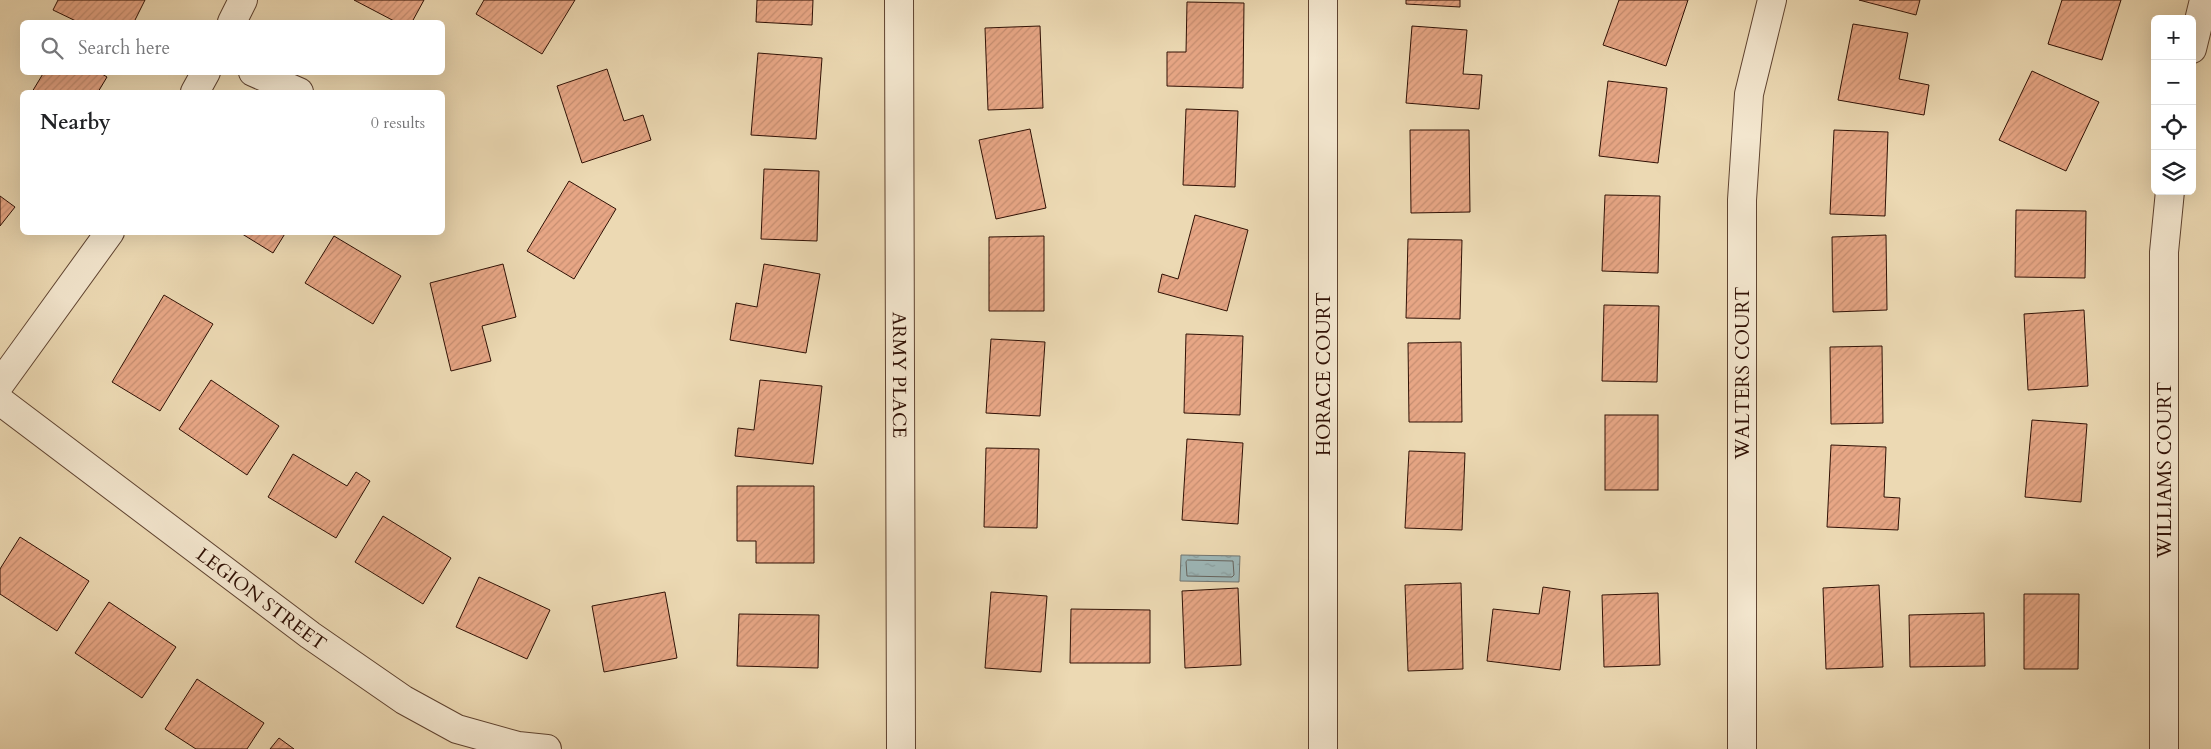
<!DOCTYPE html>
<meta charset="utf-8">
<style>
:root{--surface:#fff;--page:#f2f2f2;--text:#202124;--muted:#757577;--line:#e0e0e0}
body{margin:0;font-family:Cardo,serif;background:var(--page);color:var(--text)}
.controls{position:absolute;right:15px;top:15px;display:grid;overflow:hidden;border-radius:8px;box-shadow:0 5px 20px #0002}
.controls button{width:45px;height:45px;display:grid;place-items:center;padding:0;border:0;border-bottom:1px solid var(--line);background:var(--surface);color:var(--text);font:25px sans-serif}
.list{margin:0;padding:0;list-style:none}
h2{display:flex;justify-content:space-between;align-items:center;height:65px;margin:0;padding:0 20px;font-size:21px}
h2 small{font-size:16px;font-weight:400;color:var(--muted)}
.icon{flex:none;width:28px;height:28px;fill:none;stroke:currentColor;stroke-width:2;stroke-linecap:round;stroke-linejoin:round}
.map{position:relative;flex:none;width:2211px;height:749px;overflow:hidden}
.search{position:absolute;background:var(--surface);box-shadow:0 5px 20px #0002;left:20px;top:20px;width:425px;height:55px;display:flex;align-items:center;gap:12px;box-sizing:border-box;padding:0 18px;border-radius:8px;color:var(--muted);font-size:19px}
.panel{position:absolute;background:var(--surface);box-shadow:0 5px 20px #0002;left:20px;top:90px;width:425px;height:145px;border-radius:8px}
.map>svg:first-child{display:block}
</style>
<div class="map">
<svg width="2211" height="749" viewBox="0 0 2211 749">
<defs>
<pattern id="water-ripples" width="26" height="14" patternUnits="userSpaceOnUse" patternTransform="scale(1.25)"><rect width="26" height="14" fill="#9db7b8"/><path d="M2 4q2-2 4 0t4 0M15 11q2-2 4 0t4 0" fill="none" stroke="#889c9d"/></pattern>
<pattern id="building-hatch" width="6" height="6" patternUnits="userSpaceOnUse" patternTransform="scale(1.25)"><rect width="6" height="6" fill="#e7a685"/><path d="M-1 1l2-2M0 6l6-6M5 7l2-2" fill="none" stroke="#c68e71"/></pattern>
</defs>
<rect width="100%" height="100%" fill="#ecd9b3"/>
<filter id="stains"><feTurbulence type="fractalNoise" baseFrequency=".004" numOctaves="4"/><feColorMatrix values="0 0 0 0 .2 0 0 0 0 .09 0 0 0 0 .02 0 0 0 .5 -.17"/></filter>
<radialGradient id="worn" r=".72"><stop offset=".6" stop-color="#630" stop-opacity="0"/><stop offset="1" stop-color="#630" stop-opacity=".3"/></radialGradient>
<polygon fill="url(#water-ripples)" stroke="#717570" points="1181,555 1240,556 1239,582 1180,581"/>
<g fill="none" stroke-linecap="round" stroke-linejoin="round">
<polygon stroke="#66645e" stroke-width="1" points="1188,560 1233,561 1234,575 1232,577 1187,576 1186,562"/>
</g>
<g fill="url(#building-hatch)" stroke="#301105">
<polygon points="58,0 145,0 134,22 78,22 53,10"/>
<polygon points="354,0 424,0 412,22 396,22"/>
<polygon points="484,0 575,0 542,54 476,14"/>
<polygon points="757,0 813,0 812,25 756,22"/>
<polygon points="1406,0 1460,0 1460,7 1406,4"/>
<polygon points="1619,0 1688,0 1666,66 1603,45"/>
<polygon points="1859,0 1920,0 1916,15"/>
<polygon points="2062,0 2121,0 2102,60 2048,44"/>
<polygon points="1187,2 1244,3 1243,88 1167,86 1167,52 1186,52"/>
<polygon points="1853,24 1908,33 1899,79 1929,85 1924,115 1838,100"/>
<polygon points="1040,26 1043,108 988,110 985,28"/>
<polygon points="1412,26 1467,30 1463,74 1482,75 1479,109 1406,103"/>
<polygon points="758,53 822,58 816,139 751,135"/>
<polygon points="607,69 624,121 643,115 651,140 582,163 557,86"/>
<polygon points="2032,71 2099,102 2066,171 1999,140"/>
<polygon points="44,72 99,72 107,77 98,92 32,92"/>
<polygon points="1608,81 1667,88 1658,163 1599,156"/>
<polygon points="1186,109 1238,111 1235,187 1183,185"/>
<polygon points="1030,129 1046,208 996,219 979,140"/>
<polygon points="1410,130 1469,130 1470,212 1411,213"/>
<polygon points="1834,130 1888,132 1885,216 1830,214"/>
<polygon points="764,169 819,171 817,241 761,239"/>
<polygon points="569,181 616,209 574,279 527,251"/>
<polygon points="1605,195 1660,196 1658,273 1602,271"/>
<polygon points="0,196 15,207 0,226"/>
<polygon points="2016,210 2086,211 2085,278 2015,277"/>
<polygon points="1195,215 1248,230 1227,311 1158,292 1162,274 1178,279"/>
<polygon points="239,232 286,232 273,253"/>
<polygon points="1886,235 1887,310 1833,312 1832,237"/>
<polygon points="334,236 401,276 373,324 305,283"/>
<polygon points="1044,236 1044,311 989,311 989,237"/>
<polygon points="1408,239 1462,240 1460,319 1406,318"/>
<polygon points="503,264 516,317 482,326 491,361 451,371 430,283"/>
<polygon points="764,264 820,274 806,353 730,340 736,303 757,307"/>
<polygon points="164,295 213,324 160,411 112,382"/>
<polygon points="1604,305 1659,306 1657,382 1602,381"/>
<polygon points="2084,310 2088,386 2028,390 2024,314"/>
<polygon points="1186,334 1243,336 1240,415 1184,413"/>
<polygon points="991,339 1045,342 1040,416 986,413"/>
<polygon points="1461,342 1462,422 1409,422 1408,343"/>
<polygon points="1882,346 1883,423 1831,424 1830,347"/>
<polygon points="211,380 279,426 247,475 179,429"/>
<polygon points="760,380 822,386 813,464 735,456 738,428 754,430"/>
<rect x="1605" y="415" width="53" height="75"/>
<polygon points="2032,420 2087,424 2081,502 2025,497"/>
<polygon points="1187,439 1243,443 1238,524 1182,520"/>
<polygon points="1831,445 1886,447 1884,497 1900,498 1898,530 1827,527"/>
<polygon points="986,448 1039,449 1037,528 984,527"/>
<polygon points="1409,451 1465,453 1462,530 1405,528"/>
<polygon points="293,454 347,486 356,472 370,481 336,538 268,497"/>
<polygon points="737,486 814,486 814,563 756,563 756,541 737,541"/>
<polygon points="383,516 451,558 423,604 355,562"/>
<polygon points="20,537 89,581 57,631 0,594 0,569"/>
<polygon points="479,577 550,610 527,659 456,627"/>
<polygon points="1461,583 1463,669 1408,671 1405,585"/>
<polygon points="1879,585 1883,667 1826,669 1823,588"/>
<polygon points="1543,587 1570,591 1560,670 1487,661 1493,609 1539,614"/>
<polygon points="1238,588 1241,665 1185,668 1182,591"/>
<polygon points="665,592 677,658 604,672 592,606"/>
<polygon points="991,592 1047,596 1041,672 985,668"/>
<polygon points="1658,593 1660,665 1604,667 1602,595"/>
<polygon points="2024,594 2079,594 2078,669 2024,669"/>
<polygon points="109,602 176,647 142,698 75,653"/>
<polygon points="1071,609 1150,610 1150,663 1070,663"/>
<polygon points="1984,613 1985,666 1910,667 1909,615"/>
<polygon points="739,614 819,615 818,668 737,666"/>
<polygon points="197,679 264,723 247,749 196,749 165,729"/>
<polygon points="279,738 294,749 270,749"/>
</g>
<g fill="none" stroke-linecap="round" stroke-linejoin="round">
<g stroke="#5f4330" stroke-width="30">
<g id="street">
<path id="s1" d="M 899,0 L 901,749"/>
<polyline points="232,22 243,0"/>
<polyline points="2192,49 2204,0"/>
<polyline points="253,72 299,92"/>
<polyline points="195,92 206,72"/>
<polyline points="0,384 110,232"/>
<path id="s2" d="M 0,401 L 310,635 L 404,700 L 457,729 L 518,746 L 547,749"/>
<polyline points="1323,749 1323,0"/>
<polyline points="1742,749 1742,200 1749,94 1772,0"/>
<polyline points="2164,749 2164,252 2170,191"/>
</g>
</g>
<use href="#street" stroke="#f3e6ce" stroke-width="28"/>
</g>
<g text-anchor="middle" stroke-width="4" stroke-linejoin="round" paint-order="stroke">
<g font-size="19" fill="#301105" stroke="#f3e6ce">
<text transform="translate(1742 373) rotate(-90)" y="7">WALTERS COURT</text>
<text dy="7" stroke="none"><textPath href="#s1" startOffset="375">ARMY PLACE</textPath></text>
<text transform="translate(1323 374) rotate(-90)" y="7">HORACE COURT</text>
<text transform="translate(2164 470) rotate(-90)" y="7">WILLIAMS COURT</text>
<text dy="7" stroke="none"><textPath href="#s2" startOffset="328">LEGION STREET</textPath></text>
</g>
</g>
<rect width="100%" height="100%" filter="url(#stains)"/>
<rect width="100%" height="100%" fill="url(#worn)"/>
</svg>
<div class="controls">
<button>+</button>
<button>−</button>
<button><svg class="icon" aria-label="locate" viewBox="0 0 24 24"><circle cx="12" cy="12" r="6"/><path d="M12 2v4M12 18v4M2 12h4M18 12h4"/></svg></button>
<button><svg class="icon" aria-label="layers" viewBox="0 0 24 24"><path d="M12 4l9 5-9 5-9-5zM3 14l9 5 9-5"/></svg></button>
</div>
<div class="search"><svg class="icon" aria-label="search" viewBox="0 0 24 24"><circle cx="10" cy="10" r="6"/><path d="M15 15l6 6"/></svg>Search here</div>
<section class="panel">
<h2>Nearby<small>0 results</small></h2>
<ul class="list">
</ul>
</section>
</div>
